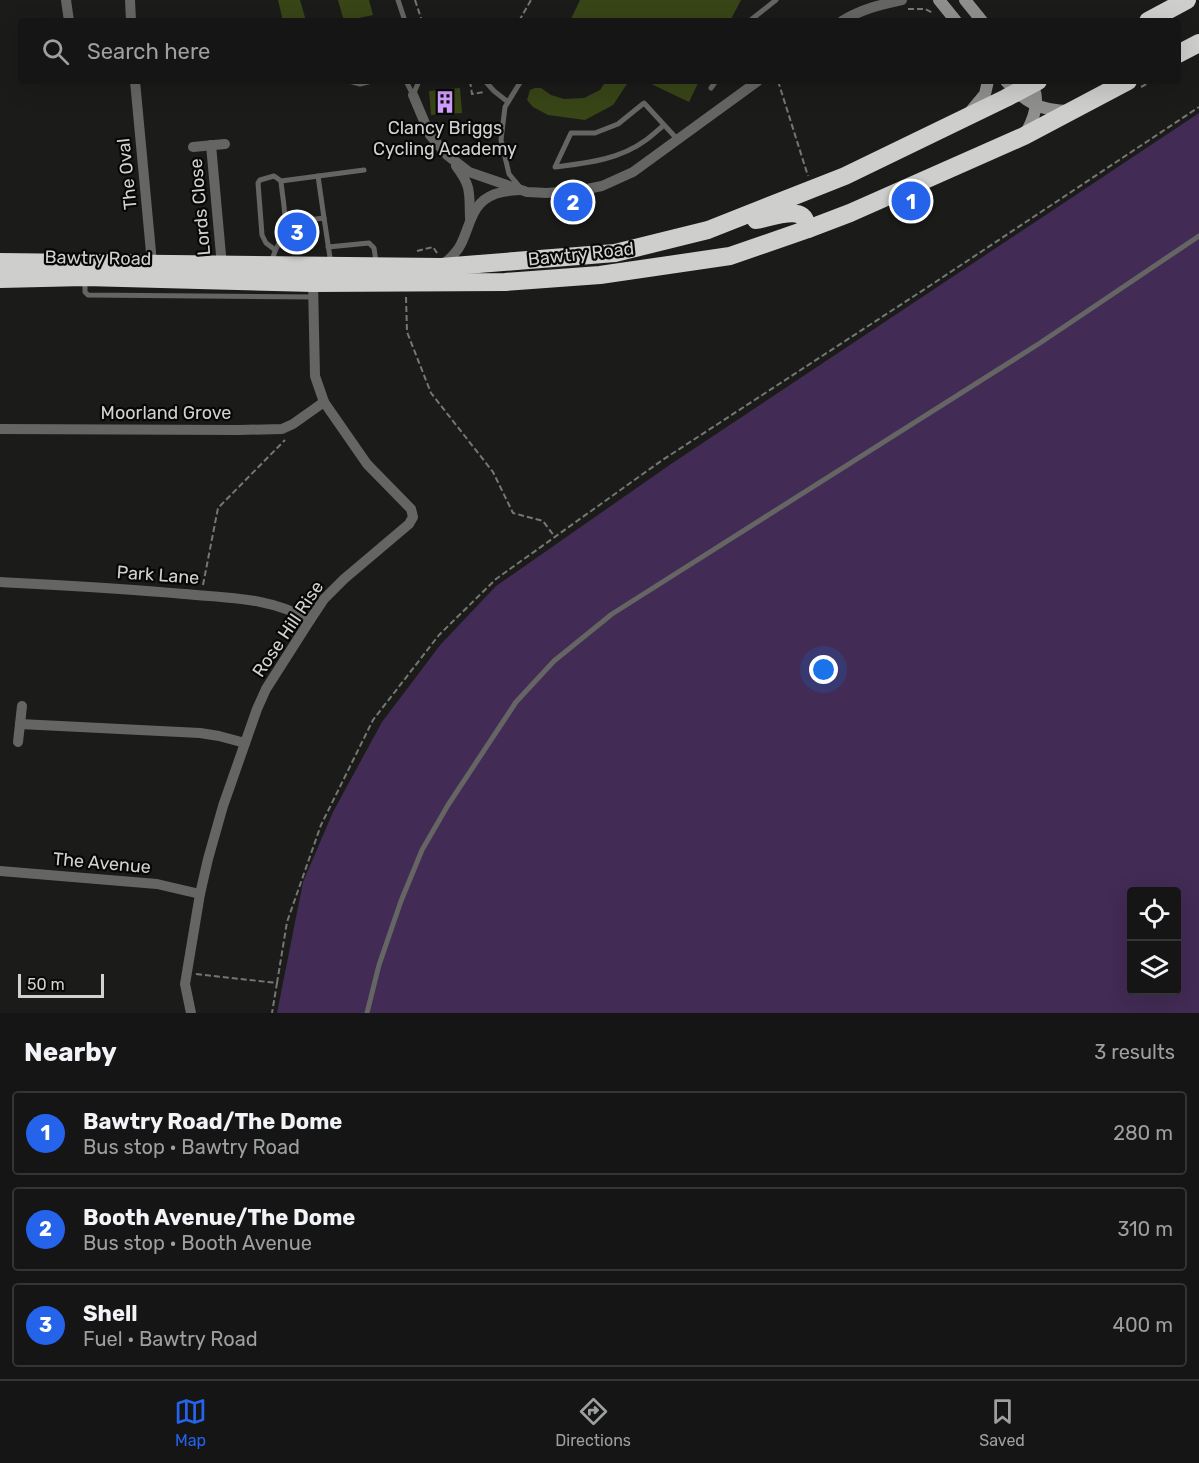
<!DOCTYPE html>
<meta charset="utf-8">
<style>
:root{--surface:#141514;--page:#1d1e1d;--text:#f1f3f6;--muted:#9d9fa0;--line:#333434;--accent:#2563eb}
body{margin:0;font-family:Rubik,sans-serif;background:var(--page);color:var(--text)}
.controls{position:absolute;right:18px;bottom:18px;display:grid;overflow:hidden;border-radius:6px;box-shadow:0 6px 24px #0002}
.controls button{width:54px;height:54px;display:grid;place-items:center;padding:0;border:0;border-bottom:2px solid var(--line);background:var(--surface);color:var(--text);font:30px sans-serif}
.scale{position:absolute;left:18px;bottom:15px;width:86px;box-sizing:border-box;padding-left:6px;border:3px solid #d1d2d0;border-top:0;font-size:16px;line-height:21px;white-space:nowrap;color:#d1d2d0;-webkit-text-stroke:4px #060706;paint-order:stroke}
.you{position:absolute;left:824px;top:670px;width:21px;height:21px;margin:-15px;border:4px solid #fff;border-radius:50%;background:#1a73e8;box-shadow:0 0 0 9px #1a73e833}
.badge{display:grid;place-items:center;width:39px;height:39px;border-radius:50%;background:var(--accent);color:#fff;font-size:20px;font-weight:700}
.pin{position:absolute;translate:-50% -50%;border:3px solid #fff;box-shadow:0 2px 6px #0006}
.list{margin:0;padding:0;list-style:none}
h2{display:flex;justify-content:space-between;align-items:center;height:78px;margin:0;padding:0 24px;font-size:26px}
h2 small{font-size:20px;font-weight:400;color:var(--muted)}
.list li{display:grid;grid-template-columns:39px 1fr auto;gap:18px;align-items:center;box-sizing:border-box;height:84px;margin:0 12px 12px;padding:0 12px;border:2px solid var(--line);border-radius:6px}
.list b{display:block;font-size:22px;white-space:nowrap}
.list p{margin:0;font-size:20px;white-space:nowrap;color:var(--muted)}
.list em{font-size:20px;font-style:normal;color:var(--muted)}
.icon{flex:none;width:33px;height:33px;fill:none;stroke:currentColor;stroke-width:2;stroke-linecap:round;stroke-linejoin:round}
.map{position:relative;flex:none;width:1199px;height:1013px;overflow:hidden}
.search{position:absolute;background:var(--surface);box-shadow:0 6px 24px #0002;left:18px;right:18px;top:18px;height:66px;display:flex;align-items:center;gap:15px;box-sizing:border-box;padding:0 21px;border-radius:6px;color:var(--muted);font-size:22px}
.sheet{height:366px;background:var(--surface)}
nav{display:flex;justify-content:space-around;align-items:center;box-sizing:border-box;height:84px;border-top:2px solid var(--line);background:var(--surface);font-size:16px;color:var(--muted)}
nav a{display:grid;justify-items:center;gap:3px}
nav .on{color:var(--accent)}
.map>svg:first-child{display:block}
</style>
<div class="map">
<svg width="1199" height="1013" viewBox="0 0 1199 1013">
<rect width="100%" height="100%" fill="#1b1c1a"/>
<path fill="#422b54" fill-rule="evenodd" d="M 1199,113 L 1199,1013 L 277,1013 L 303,882 L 333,812 L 382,722 L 441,644 L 496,586 L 671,464 ZM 1132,892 L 1176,892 L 1176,990 L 1132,990 Z"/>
<g fill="#384517">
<polygon points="278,0 300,0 306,21 283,21"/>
<polygon points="338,0 369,0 373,15 344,21"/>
<polygon points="580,0 741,0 730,21 570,21"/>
<polygon points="606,81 629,81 613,105 585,120 548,115 533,107 527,100 530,90 535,88 541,88 551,95 564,99 584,98 600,90"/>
<polygon points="645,81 699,81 689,102"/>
<polygon points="460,88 462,113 431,115 429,91"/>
</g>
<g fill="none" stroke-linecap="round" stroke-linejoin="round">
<g stroke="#767775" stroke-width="2" stroke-dasharray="6 3" stroke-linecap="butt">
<polyline points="415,0 422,21"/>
<polyline points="908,9 925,9 933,13"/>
<polyline points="519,21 531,0"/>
<polyline points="470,81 472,94 485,92"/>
<polyline points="778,81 808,176"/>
<polyline points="1141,87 1152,81"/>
<polyline points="417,251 433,247 437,253"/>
<polyline points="406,297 407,332 431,393 493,472 513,513 543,521 555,537"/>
<polyline points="203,585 218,508 285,440"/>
<polyline points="196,974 277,983 272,1013"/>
<polyline points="277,983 287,922 321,825 373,720 439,635 496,579 661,461 931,285 1199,107"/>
</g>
<g stroke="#656664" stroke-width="5">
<polyline points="398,0 405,21"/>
<polyline points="753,21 752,19 776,0"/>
<polyline points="349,81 360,84 372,81"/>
<polyline points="406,81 413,95"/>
<polyline points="485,81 494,91 508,102"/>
<polyline points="711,88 716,81"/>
<polyline points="413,95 419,81"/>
<path d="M 664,125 C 658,130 652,136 646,140 C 619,160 586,163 555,167 L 571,133 L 595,133 L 618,124 L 644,103 L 678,140"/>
<polyline points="318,176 324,218"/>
<polyline points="519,186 509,174 501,140 505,107 521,81"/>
<polyline points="285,223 324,218 331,264"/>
<polyline points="328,247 369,243 374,248 376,262"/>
<polyline points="274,249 266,243 262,235 258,183 260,180 274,176 281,181 364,170"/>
<path d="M 272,262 C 274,249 279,245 283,235 C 288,220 282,196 281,181"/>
<polyline points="85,280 85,292 88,295 313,297"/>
<polyline points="367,1013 379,965 401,901 422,850 448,805 516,702 554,661 612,614 1040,343 1199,236"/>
</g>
<g stroke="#656664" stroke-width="10">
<polyline points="66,0 69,21"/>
<polyline points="130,0 131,21"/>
<path d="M 842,21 C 862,9 879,5 902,0"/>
<polyline points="135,81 152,263"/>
<polyline points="413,95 430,135 447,155 469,172 527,192 547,193 582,190 602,186 633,172 758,81"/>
<polyline points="211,145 222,266"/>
<polyline points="193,147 225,144"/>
<path d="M 456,166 C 472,187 469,193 470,218"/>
<path d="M 442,266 C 449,259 457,253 461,244 C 471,224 471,203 495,194 C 502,191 511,191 519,190"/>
<polyline points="0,429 239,430 282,429 293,424 324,402"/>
<path d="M 0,582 C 61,585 123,588 184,594 C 230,598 269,597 310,620"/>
<polyline points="20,724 200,733 219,736 245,743"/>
<polyline points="18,742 22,706"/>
<polyline points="0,871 157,884 200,894"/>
<polyline points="191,1013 185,984 200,894 208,859 223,806 257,709 266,689 310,620 324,599 344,579 409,524 413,517 411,509 367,464 324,402 315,376 313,283"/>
</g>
<g stroke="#8f908e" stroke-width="12">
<polyline points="939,0 956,21"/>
<polyline points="965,0 982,21"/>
<path d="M 1006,81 C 1024,102 1041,111 1069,111"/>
<polyline points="970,112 985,94 988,81"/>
<path d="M 1024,136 C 1034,120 1042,98 1030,81"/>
</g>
<g stroke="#cecfcc" stroke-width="18">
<polyline points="1148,21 1187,0"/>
<polyline points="1178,54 1199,43"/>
<path d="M 756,220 C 767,218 793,209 802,216 C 806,219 807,225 808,229"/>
<polyline points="0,262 441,267 615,253 708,230 845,176 1006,98 1038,81"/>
<polyline points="0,279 85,277 313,283 505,282 600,275 730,256 808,229 850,213 1024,136 1128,81"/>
</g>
</g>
<defs>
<g id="building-bare" transform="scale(1.8)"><path d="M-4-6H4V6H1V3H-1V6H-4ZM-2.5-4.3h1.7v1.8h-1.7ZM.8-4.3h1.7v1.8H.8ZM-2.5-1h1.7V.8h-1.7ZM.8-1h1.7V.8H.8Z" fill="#d29dfd" stroke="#060706" stroke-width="2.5" paint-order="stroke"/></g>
</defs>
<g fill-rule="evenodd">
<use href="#building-bare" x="445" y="102"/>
</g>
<g text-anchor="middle" stroke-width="4.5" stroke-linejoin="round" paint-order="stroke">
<g font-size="18" fill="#d1d2d0" stroke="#060706">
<text x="445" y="134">Clancy Briggs<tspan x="445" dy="21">Cycling Academy</tspan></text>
</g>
<g font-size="18" fill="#d1d2d0" stroke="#060706">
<text transform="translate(127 174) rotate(-96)" y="6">The Oval</text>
<text transform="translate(200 207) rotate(-95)" y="6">Lords Close</text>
<text transform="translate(581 254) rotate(-6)" y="6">Bawtry Road</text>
<text transform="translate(98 258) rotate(1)" y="6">Bawtry Road</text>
<text x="166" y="419">Moorland Grove</text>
<text transform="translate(158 575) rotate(4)" y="6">Park Lane</text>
<text transform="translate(288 629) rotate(-56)" y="6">Rose Hill Rise</text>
<text transform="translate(102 863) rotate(5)" y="6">The Avenue</text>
</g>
</g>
</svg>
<div class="controls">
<button><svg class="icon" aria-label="locate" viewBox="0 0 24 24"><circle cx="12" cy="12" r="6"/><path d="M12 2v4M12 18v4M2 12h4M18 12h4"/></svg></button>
<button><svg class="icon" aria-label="layers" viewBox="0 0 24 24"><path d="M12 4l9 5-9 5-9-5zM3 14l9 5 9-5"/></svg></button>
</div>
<div class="scale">50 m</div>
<div class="you"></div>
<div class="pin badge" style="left:911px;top:201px">1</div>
<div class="pin badge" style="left:573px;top:202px">2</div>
<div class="pin badge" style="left:297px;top:232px">3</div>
<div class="search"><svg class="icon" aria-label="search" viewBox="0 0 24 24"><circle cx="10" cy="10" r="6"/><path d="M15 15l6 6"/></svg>Search here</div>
</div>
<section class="sheet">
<h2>Nearby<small>3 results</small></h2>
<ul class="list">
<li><span class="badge">1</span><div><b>Bawtry Road/The Dome</b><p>Bus stop · Bawtry Road</p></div><em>280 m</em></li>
<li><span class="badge">2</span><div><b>Booth Avenue/The Dome</b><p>Bus stop · Booth Avenue</p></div><em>310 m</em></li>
<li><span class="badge">3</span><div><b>Shell</b><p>Fuel · Bawtry Road</p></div><em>400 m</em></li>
</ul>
</section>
<nav>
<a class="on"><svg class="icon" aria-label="map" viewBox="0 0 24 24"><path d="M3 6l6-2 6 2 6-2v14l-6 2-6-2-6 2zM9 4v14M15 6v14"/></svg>Map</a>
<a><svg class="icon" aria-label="directions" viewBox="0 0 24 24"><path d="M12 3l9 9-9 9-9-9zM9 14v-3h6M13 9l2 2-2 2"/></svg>Directions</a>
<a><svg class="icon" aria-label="saved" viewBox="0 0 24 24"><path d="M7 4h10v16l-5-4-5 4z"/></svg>Saved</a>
</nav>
